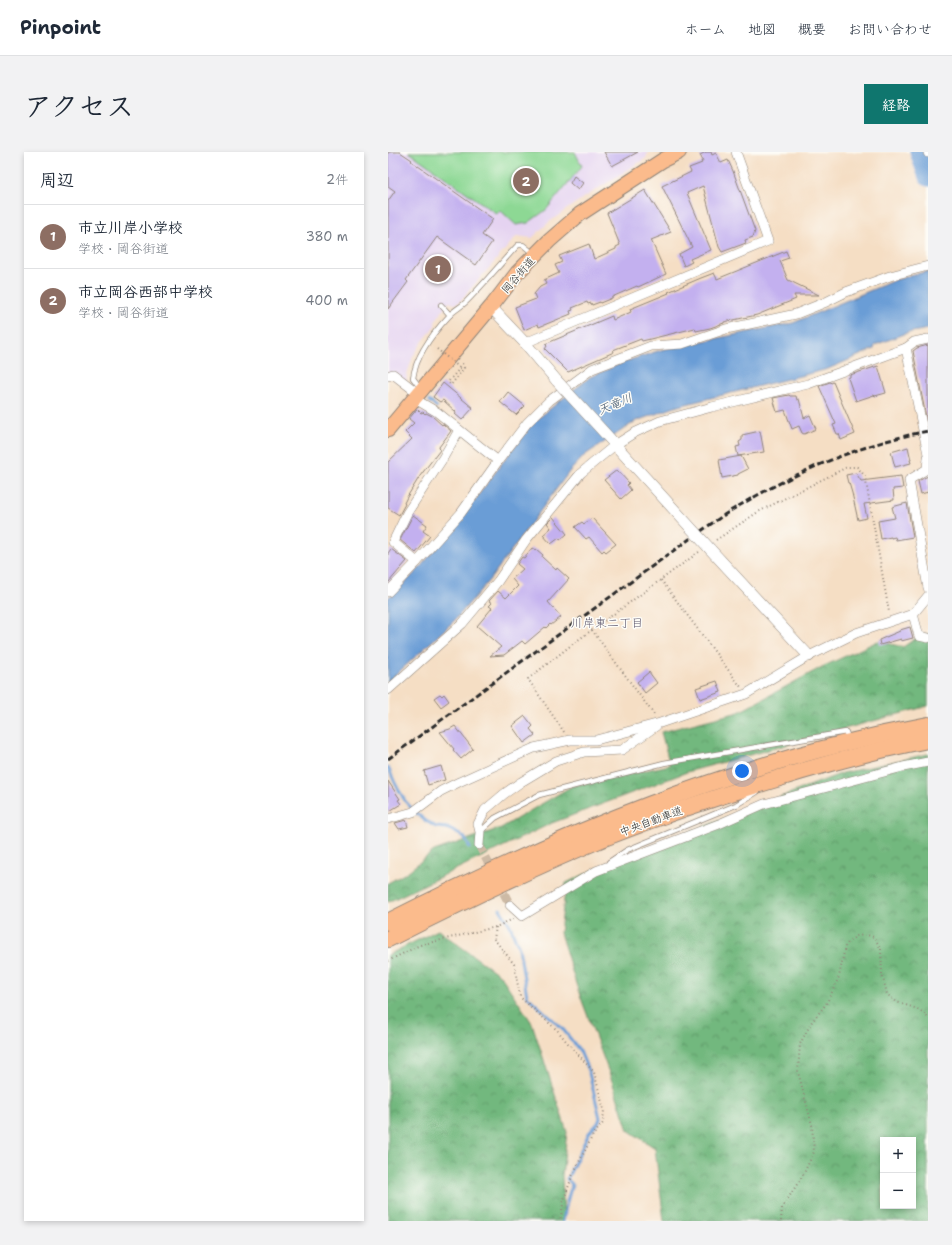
<!DOCTYPE html>
<html lang="ja">
<meta charset="utf-8">
<style>
:root{--surface:#fff;--page:#f2f2f3;--text:#1f2937;--muted:#747a83;--line:#e0e1e3;--accent:#0f766e}
body{margin:0;font-family:"Shantell Sans","Klee One",sans-serif;background:var(--page);color:var(--text)}
.controls{position:absolute;right:12px;bottom:12px;display:grid;overflow:hidden;border-radius:0px;box-shadow:0 2px 6px #0003}
.controls button{width:36px;height:36px;display:grid;place-items:center;padding:0;border:0;border-bottom:1px solid var(--line);background:var(--surface);color:var(--text);font:20px sans-serif}
.you{position:absolute;left:354px;top:619px;width:14px;height:14px;margin:-10px;border:3px solid #fff;border-radius:50%;background:#1a73e8;box-shadow:0 0 0 6px #1a73e833}
.badge{display:grid;place-items:center;width:26px;height:26px;border-radius:50%;background:var(--accent);color:#fff;font-size:13px;font-weight:700}
.pin{position:absolute;translate:-50% -50%;border:2px solid #fff;box-shadow:0 1px 4px #0006}
.list{margin:0;padding:0;list-style:none}
h2{display:flex;justify-content:space-between;align-items:center;height:52px;margin:0;padding:0 16px;font-size:17px}
h2 small{font-size:13px;font-weight:400;color:var(--muted)}
.list li{display:grid;grid-template-columns:26px 1fr auto;gap:12px;align-items:center;box-sizing:border-box;height:64px;padding:0 16px;border-top:1px solid var(--line)}
.list b{display:block;font-size:15px;white-space:nowrap}
.list p{margin:0;font-size:13px;white-space:nowrap;color:var(--muted)}
.list em{font-size:13px;font-style:normal;color:var(--muted)}
.map{position:relative;flex:none;width:540px;height:1069px;overflow:hidden;border-radius:0px}
header{display:flex;align-items:center;gap:24px;box-sizing:border-box;height:56px;padding:0 20px;background:var(--surface);border-bottom:1px solid var(--line)}
header strong{font-size:19px}
nav{display:flex;gap:22px;margin-inline-start:auto;font-size:14px}
.intro{display:flex;align-items:center;justify-content:space-between;box-sizing:border-box;height:96px;padding:0 24px}
h1{margin:0;font-size:28px}
.button{padding:10px 18px;border-radius:0px;background:var(--accent);color:#fff;font-size:14px;font-weight:700}
main{display:flex;gap:24px;padding:0 24px}
aside{flex:1;background:var(--surface);border-radius:0px;box-shadow:0 2px 6px #0003}
.map>svg:first-child{display:block}
</style>
<header>
<strong>Pinpoint</strong>
<nav><a>ホーム</a><a>地図</a><a>概要</a><a>お問い合わせ</a></nav>
</header>
<div class="intro"><h1>アクセス</h1><a class="button">経路</a></div>
<main>
<aside>
<h2>周辺<small>2件</small></h2>
<ul class="list">
<li><span class="badge" style="background:#8d6e63">1</span><div><b>市立川岸小学校</b><p>学校 · 岡谷街道</p></div><em>380 m</em></li>
<li><span class="badge" style="background:#8d6e63">2</span><div><b>市立岡谷西部中学校</b><p>学校 · 岡谷街道</p></div><em>400 m</em></li>
</ul>
</aside>
<div class="map">
<svg width="540" height="1069" viewBox="0 0 540 1069">
<defs>
<pattern id="forest-crowns" width="20" height="18" patternUnits="userSpaceOnUse"><rect width="20" height="18" fill="#72b87e"/><path d="M2 6a3 3 0 1 1 6 0M12 15a3 3 0 1 1 6 0" fill="none" stroke="#5e9667"/></pattern>
</defs>
<rect width="100%" height="100%" fill="#fdfcf7"/>
<filter id="ink" filterUnits="userSpaceOnUse"><feTurbulence type="fractalNoise" baseFrequency=".025" numOctaves="2"/><feDisplacementMap in="SourceGraphic" scale="8" xChannelSelector="R" yChannelSelector="G"/><feConvolveMatrix kernelMatrix="1 2 1 2 8 2 1 2 1" color-interpolation-filters="sRGB"/></filter>
<filter id="wash" filterUnits="userSpaceOnUse"><feTurbulence type="fractalNoise" baseFrequency=".012" numOctaves="4" result="noise"/><feDisplacementMap in="SourceGraphic" scale="16" xChannelSelector="R" yChannelSelector="G"/><feGaussianBlur stdDeviation="0.9" result="paint"/><feColorMatrix in="noise" values="0 0 0 0 0 0 0 0 0 0 0 0 0 0 0 0 0 1.4 0 .05"/><feComposite in="paint" operator="in"/></filter>
<g filter="url(#wash)">
<rect width="100%" height="100%" fill="#f5dec4"/>
<polygon fill="#e5d3f1" points="0,0 260,0 258,6 186,52 160,71 144,86 129,84 71,150 67,152 61,150 50,165 47,170 47,174 35,189 25,204 19,222 18,230 0,221"/>
<polygon fill="#8dd894" stroke="#5c8260" points="21,0 187,0 194,14 158,58 140,71 128,73 112,58 109,62"/>
<g fill="url(#forest-crowns)" stroke="#4e7254" fill-rule="evenodd">
<polygon points="540,482 540,554 299,620 164,671 0,750 0,731 18,721 46,699 113,676 184,634 282,613 273,580 351,560 434,515 490,489 515,495 531,484"/>
<path d="M 540,602 L 540,1069 L 276,1069 L 267,996 L 240,978 L 223,926 L 190,838 L 172,781 L 178,731 L 221,711 L 455,621 ZM 495,988 L 525,988 L 525,1054 L 495,1054 Z"/>
<polygon points="50,778 113,824 144,871 179,980 174,1024 176,1069 0,1069 0,803"/>
</g>
<polygon fill="#6b9dd6" stroke="#4b6480" points="540,119 540,177 519,181 487,193 486,197 440,217 412,224 290,254 248,269 197,303 181,320 103,426 66,469 0,530 0,446 28,420 71,369 138,279 153,264 202,225 239,209 276,197 405,171 507,128"/>
<g fill="none" stroke-linecap="round" stroke-linejoin="round">
<g stroke="#6b9dd6" stroke-width="3">
<polyline points="41,249 49,255"/>
<polyline points="0,615 7,631 17,649 29,662 38,669 48,675 59,676 76,685 82,696"/>
<polyline points="112,757 122,773 131,796 139,844 174,876 192,899 201,921 212,966 210,971 201,981 179,1027 184,1032 179,1050 175,1069"/>
</g>
<polyline stroke="#6b9dd6" stroke-width="19" points="531,0 540,25"/>
</g>
<g id="blocks">
<g fill="#c3b0ef">
<polygon points="0,0 12,0 24,8 23,9 105,67 94,83 104,90 88,113 49,85 18,128 20,130 0,157 0,49 7,39 0,34"/>
<polygon points="216,0 250,0 224,14"/>
<polygon points="318,0 323,0 324,3 328,1 333,11 340,8 345,19 367,79 365,85 357,88 358,91 334,100 331,95 315,34 299,41 323,98 302,107 304,110 296,114 291,102 304,95 274,34 303,20 301,16 314,11 313,9 315,9 312,3"/>
<polygon points="186,24 195,31 190,38 182,31"/>
<polygon points="257,38 283,80 263,88 278,122 250,135 249,134 224,145 224,146 212,151 212,150 204,153 203,151 200,152 199,150 184,156 185,158 182,159 183,162 151,175 150,172 136,178 127,155 148,147 146,142 152,135 158,132 156,128 171,121 167,113 174,110 171,104 201,92 206,107 228,97 228,95 232,93 219,61"/>
<polygon points="398,99 401,106 392,109 400,128 431,143 406,143 408,147 369,163 336,170 336,171 322,176 308,179 307,176 254,189 253,187 225,198 226,200 180,220 157,197 159,194 157,192 224,164 225,168 243,160 242,157 281,141 280,140 313,126 326,121 329,127"/>
<polygon points="540,193 540,270 539,270 525,199 529,196"/>
<polygon points="490,214 498,241 487,244 486,243 468,249 460,226 462,225 462,223"/>
<polygon points="442,230 443,231 445,230 467,282 453,288 451,282 449,282 445,273 448,272 431,234"/>
<polygon points="55,231 85,256 74,268 67,262 68,260 55,248 52,250 45,245"/>
<polygon points="120,240 137,254 128,263 112,250"/>
<polygon points="401,243 402,244 408,244 409,248 411,247 416,266 422,263 428,277 416,282 414,281 411,274 404,277 397,258 389,260 385,246"/>
<polygon points="29,257 33,261 35,260 37,262 38,261 44,264 54,273 55,272 63,279 51,295 52,298 32,324 19,345 16,351 17,352 11,363 0,356 0,310 24,287 17,280 26,271 21,267"/>
<polygon points="372,279 376,300 350,304 348,295 352,294 351,290 354,288 354,283"/>
<polygon points="520,295 523,308 522,308 523,311 507,315 503,300"/>
<polygon points="353,304 360,317 350,322 350,323 334,326 331,308"/>
<polygon points="229,318 241,331 239,333 243,338 233,347 216,328"/>
<polygon points="468,321 473,329 513,324 515,336 505,337 506,348 476,352 479,366 470,368 464,341 461,331 460,331 458,323"/>
<polygon points="540,324 540,340 533,342 530,329"/>
<polygon points="519,351 525,385 508,388 507,385 503,386 503,385 493,387 490,369 507,366 504,355"/>
<polygon points="25,363 39,373 35,379 42,384 28,401 12,388"/>
<polygon points="165,365 179,382 172,388 171,386 163,392 155,383 163,376 159,371"/>
<polygon points="204,366 228,392 218,400 216,398 214,400 201,385 198,387 187,375 194,370 196,372"/>
<polygon points="144,396 147,398 148,397 155,403 154,405 168,418 169,416 181,427 160,450 173,465 163,473 162,472 158,476 157,475 137,492 134,489 116,503 102,504 113,495 89,474 104,456 101,454 104,451 101,449 110,439 118,446 130,434 124,427 135,417 129,412 134,405 136,406"/>
<polygon points="3,397 19,409 0,431 0,401"/>
<polygon points="522,475 525,486 513,489 513,487 492,493 491,488 512,479 512,478"/>
<polygon points="261,520 269,531 257,541 249,530"/>
<polygon points="329,529 333,540 312,547 308,536"/>
<polygon points="52,542 54,544 56,542 61,549 53,555 46,546"/>
<polygon points="137,564 145,574 142,577 147,583 136,591 124,574"/>
<polygon points="67,574 85,597 73,607 65,598 66,597 52,580 62,577"/>
<polygon points="53,614 57,628 40,633 36,619"/>
<polygon points="0,629 12,647 10,648 13,652 0,660"/>
<polygon points="18,668 20,675 11,677 7,671"/>
</g>
</g>
</g>
<g filter="url(#ink)">
<use href="#blocks" fill-opacity="0" stroke="#908478" stroke-width="1"/>
<g fill="none" stroke-linecap="round" stroke-linejoin="round">
<polyline stroke="#cdbaa5" stroke-width="9" stroke-dasharray="9 4.5" stroke-linecap="butt" points="91,693 122,753"/>
<g stroke="#908478" stroke-width="6">
<g id="service">
<polyline points="53,153 62,163"/>
<path d="M 33,237 L 25,226 C 28,203 46,180 61,164 C 66,158 73,155 78,150 C 96,132 112,112 130,93 L 135,93 L 146,102"/>
<polyline points="92,680 107,666 151,643 276,611 458,580 460,587"/>
<polyline points="221,710 239,698 348,653 369,640"/>
</g>
</g>
<g stroke="#908478" stroke-width="10">
<g id="minor">
<polyline points="540,0 540,1"/>
<polyline points="137,191 380,89 348,0"/>
<polyline points="518,196 540,302"/>
<polyline points="0,224 5,222 31,242"/>
<polyline points="27,247 49,260 110,309 139,271 161,249 204,217 263,194 294,192 338,177 408,162 438,150 458,140 502,124 540,114"/>
<polyline points="540,306 539,317 521,328 540,436"/>
<polyline points="29,410 5,390 19,361 55,306 71,278"/>
<polyline points="0,440 29,410 73,361 110,309"/>
<polyline points="525,462 531,484 540,486"/>
<polyline points="0,538 74,472 110,429 138,388 193,321 227,293 246,281 272,269 324,255 420,232 518,196 526,190 540,187"/>
<polyline points="0,667 25,660 53,639 71,630 146,596 182,588 208,588 272,571 358,542 421,504 468,481 525,462 540,444"/>
<polyline points="91,693 92,680 90,672 97,658 116,642 133,630 168,609 196,600 234,598 268,574"/>
<polyline points="122,753 134,764 208,719 331,672 376,652 515,615 540,610"/>
</g>
</g>
<g stroke="#908478" stroke-width="12">
<g id="tertiary">
<polyline points="103,155 137,191 169,229"/>
<polyline points="322,397 421,504"/>
</g>
</g>
<g stroke="#908478" stroke-width="16">
<polyline id="primary" points="0,278 103,155 129,121 161,89 192,62 275,8 291,0"/>
</g>
<g stroke="#908478" stroke-width="18">
<g id="motorway">
<path d="M 0,770 C 171,683 351,608 540,573"/>
<path d="M 0,787 C 71,751 143,716 216,686 C 272,664 328,645 385,628 C 436,612 488,598 540,588"/>
</g>
</g>
<g stroke="#908478" stroke-width="2" stroke-dasharray="1 3" stroke-linecap="butt">
<polyline points="72,216 60,230 63,233 76,216 73,209"/>
<polyline points="328,388 370,360 459,315 469,315 477,324 501,460"/>
<polyline points="273,428 353,535"/>
<polyline points="204,478 267,564"/>
<polyline points="176,580 140,527 186,491 311,400"/>
<polyline points="108,775 106,787 126,812 132,845 170,879 178,889 206,920 216,958 215,971 205,983 185,1022 176,1047 172,1069"/>
<polyline points="0,809 32,793 108,775 125,767"/>
<path d="M 393,1069 L 394,1056 L 415,1023 L 426,1000 L 424,973 L 410,920 L 412,892 L 423,871 L 438,852 L 444,840 L 451,825 L 457,795 L 461,789 L 469,784 L 479,783 L 486,785 L 493,797 L 494,822 L 499,842 C 502,845 506,848 509,850 C 521,855 532,855 540,866"/>
</g>
<use href="#service" stroke="#fff" stroke-width="4.5"/>
<use href="#minor" stroke="#fff" stroke-width="9"/>
<use href="#tertiary" stroke="#fff" stroke-width="11"/>
<use href="#primary" stroke="#fbbb8c" stroke-width="14"/>
<use href="#motorway" stroke="#fbbb8c" stroke-width="16"/>
<path stroke="#2b2b2b" stroke-width="3" stroke-dasharray="6 3" stroke-linecap="butt" d="M 0,607 L 303,386 C 318,376 333,364 349,355 C 407,320 473,292 540,279"/>
<g stroke="#908478" stroke-width="12" stroke-linecap="butt">
<g id="tertiary-bridge">
<polyline points="169,229 224,289"/>
<polyline points="231,297 322,397"/>
</g>
</g>
<polyline stroke="#908478" stroke-width="2" stroke-dasharray="1 3" stroke-linecap="butt" points="49,197 72,216"/>
<use href="#tertiary-bridge" stroke="#fff" stroke-width="11"/>
</g>
</g>
<g text-anchor="middle" stroke-width="3" stroke-linejoin="round" paint-order="stroke">
<g font-size="11" fill="#2b2b2b" stroke="#fdfcf7">
<text transform="translate(130 123) rotate(-49)" y="4">岡谷街道</text>
<text transform="translate(263 669) rotate(-20)" y="4">中央自動車道</text>
</g>
<g font-size="12" font-style="italic" fill="#45596f" stroke="#fdfcf7">
<text transform="translate(227 252) rotate(-23)" y="4">天竜川</text>
</g>
<g font-size="12" fill="#605a70" stroke="#fdfcf7">
<text x="219" y="475">川岸東二丁目</text>
</g>
</g>
</svg>
<div class="controls">
<button>+</button>
<button>−</button>
</div>
<div class="you"></div>
<div class="pin badge" style="left:50px;top:117px;background:#8d6e63">1</div>
<div class="pin badge" style="left:138px;top:29px;background:#8d6e63">2</div>
</div>
</main>
